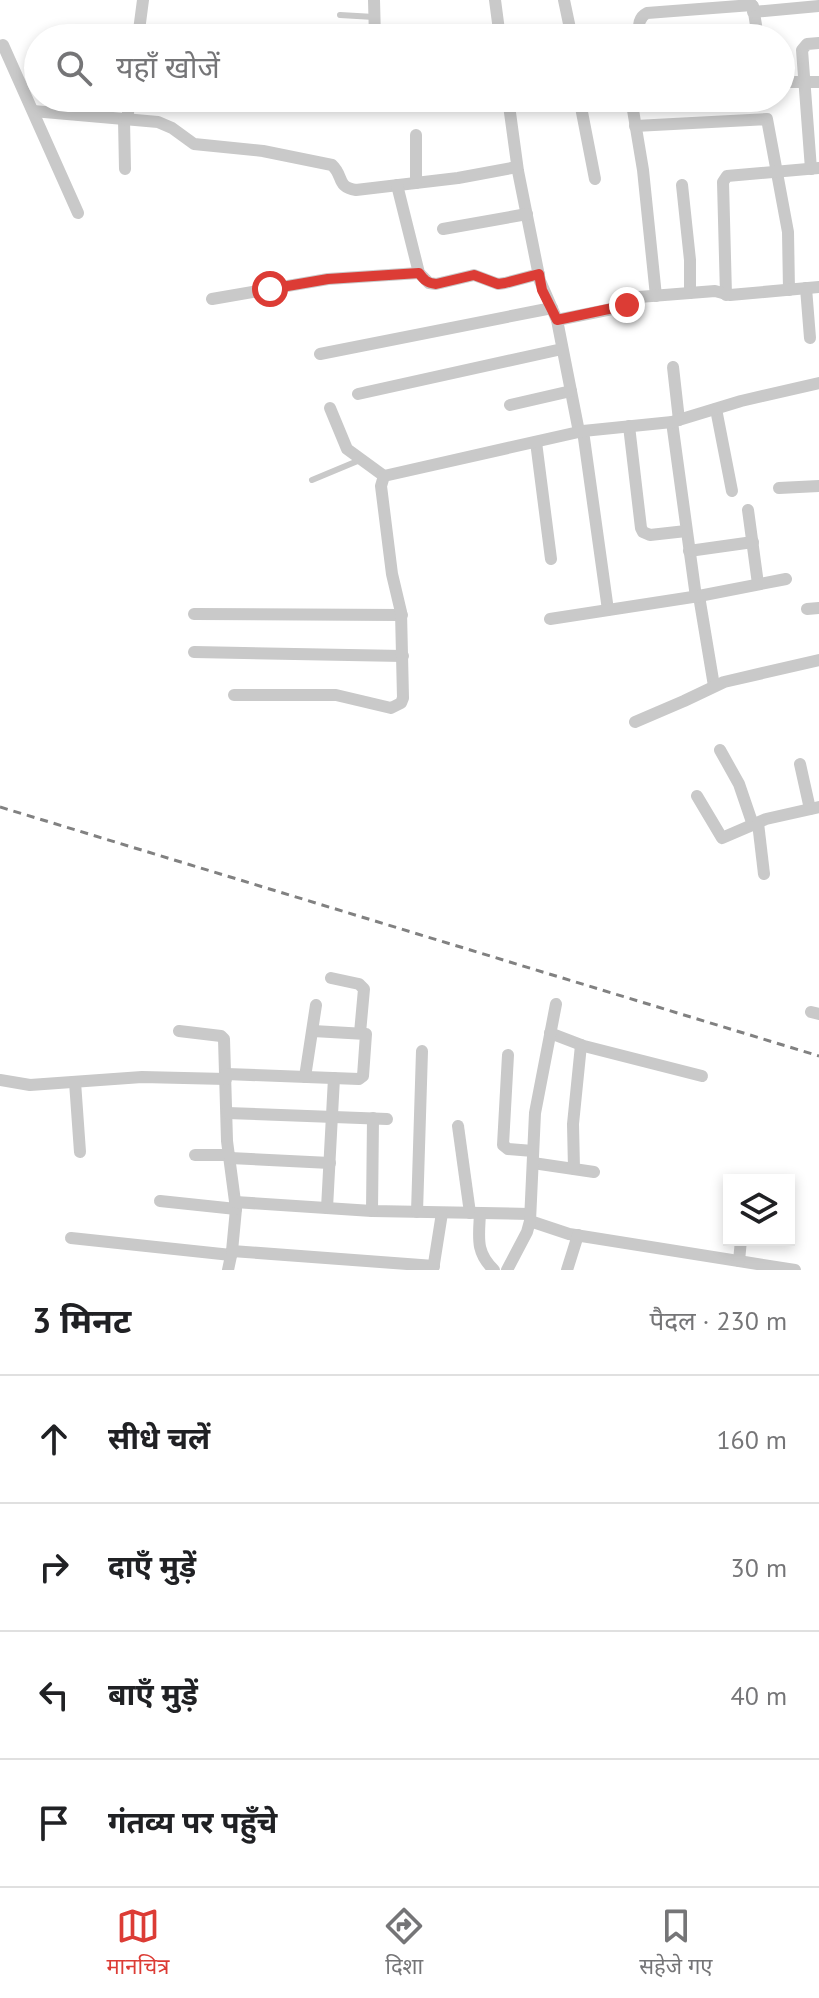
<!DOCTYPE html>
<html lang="hi">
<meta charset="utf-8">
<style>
:root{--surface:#fff;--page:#f2f2f2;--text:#202124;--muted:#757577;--line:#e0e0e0;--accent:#dc3c35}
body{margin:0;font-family:"PT Sans","Noto Sans Devanagari",sans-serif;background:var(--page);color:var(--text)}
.controls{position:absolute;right:24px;bottom:24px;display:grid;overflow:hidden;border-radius:0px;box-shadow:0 4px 12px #0003}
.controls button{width:72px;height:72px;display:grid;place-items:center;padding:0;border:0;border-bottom:2px solid var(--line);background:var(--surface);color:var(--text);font:40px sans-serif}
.stop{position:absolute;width:24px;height:24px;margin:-18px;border:6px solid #dc3c35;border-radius:50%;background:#fff}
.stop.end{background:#dc3c35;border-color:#fff;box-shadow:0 2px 8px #0008}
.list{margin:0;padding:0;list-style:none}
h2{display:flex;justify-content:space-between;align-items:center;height:104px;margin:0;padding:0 32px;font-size:34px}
h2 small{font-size:26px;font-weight:400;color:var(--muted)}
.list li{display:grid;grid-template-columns:52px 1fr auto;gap:24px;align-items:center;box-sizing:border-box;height:128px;padding:0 32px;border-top:2px solid var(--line)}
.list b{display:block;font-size:30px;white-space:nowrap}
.list em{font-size:26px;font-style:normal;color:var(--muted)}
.icon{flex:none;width:44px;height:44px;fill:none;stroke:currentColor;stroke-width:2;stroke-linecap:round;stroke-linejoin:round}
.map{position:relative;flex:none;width:819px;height:1270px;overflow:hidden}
.search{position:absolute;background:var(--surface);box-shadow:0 4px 12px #0003;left:24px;right:24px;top:24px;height:88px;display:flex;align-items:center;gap:20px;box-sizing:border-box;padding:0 28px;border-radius:44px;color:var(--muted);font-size:30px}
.sheet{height:616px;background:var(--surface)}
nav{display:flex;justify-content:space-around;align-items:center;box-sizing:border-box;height:112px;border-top:2px solid var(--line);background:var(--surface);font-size:22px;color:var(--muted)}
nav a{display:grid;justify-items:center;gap:4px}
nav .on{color:var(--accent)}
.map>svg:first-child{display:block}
</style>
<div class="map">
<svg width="819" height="1270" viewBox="0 0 819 1270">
<rect width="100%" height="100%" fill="#fff"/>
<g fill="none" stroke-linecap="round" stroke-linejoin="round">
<g stroke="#c9c9c9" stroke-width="6">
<polyline points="340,15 374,17"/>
<polyline points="312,480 360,460"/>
</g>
<g stroke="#c9c9c9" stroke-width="12">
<polyline points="374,0 375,38"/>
<polyline points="495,0 500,38"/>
<polyline points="564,0 572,38"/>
<polyline points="753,6 758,38"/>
<polyline points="753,12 819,6"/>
<polyline points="138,38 143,0"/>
<path d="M 639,38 C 639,28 637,18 647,13 L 752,5"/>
<polyline points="3,45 78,213"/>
<polyline points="781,82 819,82"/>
<polyline points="508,98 518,171 540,281 557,320 579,432"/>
<polyline points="631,98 643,170 656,296"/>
<polyline points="580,102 595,179"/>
<polyline points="561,104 616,98"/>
<path d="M 33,111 L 158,122 L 172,128 L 194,144 L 263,151 L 332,165 C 344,176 336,187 356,190 L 458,178 L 517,167"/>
<polyline points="124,120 125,169"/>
<polyline points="127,120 130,98"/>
<polyline points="635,126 767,119 788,232 789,290"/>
<polyline points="416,135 416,183"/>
<polyline points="811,169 802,50 807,44 819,43"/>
<polyline points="397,185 419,273 429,283 436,284 474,275 498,284 505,283 539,274"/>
<polyline points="682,185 690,260 690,293"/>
<polyline points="443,229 527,214"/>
<polyline points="806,288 810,338"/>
<polyline points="726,295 723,182 727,176 819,168"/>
<polyline points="212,299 328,279 419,273"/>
<polyline points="557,320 622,307 639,297 715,291 730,295 819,287"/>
<polyline points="320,354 552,308"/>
<polyline points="673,367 679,420"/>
<polyline points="358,394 562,349"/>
<polyline points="510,405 571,391"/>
<polyline points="330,408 347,449 384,476"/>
<polyline points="716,409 732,491"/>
<polyline points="672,422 696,597"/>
<polyline points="629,426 641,528 643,532 650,535 686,531"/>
<polyline points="583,431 608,610"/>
<polyline points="536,442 551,559"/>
<polyline points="779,488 819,486"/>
<polyline points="748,510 758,584"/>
<polyline points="689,551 753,542"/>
<polyline points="699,596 714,686"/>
<polyline points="807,609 819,608"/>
<polyline points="194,614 402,615"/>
<polyline points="550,619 699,596 786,579"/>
<polyline points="194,652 403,656"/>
<polyline points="234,695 336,695 391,708 401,703 403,698 401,612 392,574 381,486 384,476 583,431 672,422 741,401 819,383"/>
<polyline points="635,722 684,701 724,682 819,660"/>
<polyline points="720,750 739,784 753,825"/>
<polyline points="800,764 810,809"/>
<polyline points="697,796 722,838 766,819 819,807"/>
<polyline points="758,823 764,874"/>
<polyline points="331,978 359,984 364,989 360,1033"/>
<polyline points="811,1012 819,1014"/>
<polyline points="179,1031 221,1036 224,1039 227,1141 236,1209 232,1251 228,1270"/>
<polyline points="550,1033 584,1046 702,1076"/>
<polyline points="508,1055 503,1145 508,1149 533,1151"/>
<polyline points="226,1074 359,1079 363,1076 366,1034 313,1031"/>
<polyline points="305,1077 316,1005"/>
<polyline points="0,1080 30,1085 142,1077 226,1079"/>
<polyline points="75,1082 80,1152"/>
<polyline points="227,1113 387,1119"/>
<polyline points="458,1126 470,1213"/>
<polyline points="195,1155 229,1155"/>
<polyline points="230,1158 330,1163"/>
<polyline points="533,1163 594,1172"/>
<polyline points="574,1169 573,1124 581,1045"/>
<polyline points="160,1201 236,1209"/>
<polyline points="235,1202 372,1211 530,1214"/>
<polyline points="327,1208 334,1078"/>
<polyline points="372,1211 373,1118"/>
<polyline points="417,1212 422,1051"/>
<path d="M 480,1213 C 479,1237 475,1252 494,1270"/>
<polyline points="530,1221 569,1234 795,1270"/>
<polyline points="71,1238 231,1255"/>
<polyline points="232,1251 434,1266"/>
<polyline points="739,1261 741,1240"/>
<polyline points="433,1270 442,1213"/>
<polyline points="507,1270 527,1232 530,1221 535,1113 556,1004"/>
<polyline points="567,1270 578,1235"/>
</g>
<polyline stroke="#818181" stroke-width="3" stroke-dasharray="8 6" stroke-linecap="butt" points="0,807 819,1056"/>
</g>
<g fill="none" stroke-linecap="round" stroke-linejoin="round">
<path stroke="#dc3c35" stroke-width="10" d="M 270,289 L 328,279 L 419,273 C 424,280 427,283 436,284 L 474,275 L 498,284 L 505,283 L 539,274 L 542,290 L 557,320 L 627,305"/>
</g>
</svg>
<div class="controls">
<button><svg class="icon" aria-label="layers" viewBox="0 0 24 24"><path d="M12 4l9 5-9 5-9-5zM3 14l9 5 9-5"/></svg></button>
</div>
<div class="stop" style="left:270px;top:289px"></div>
<div class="stop end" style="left:627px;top:305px"></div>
<div class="search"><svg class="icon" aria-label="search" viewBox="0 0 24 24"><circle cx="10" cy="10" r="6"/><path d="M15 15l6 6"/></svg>यहाँ खोजें</div>
</div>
<section class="sheet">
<h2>3 मिनट<small>पैदल · 230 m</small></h2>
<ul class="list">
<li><svg class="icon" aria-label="ahead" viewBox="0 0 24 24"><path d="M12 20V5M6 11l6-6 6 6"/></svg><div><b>सीधे चलें</b></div><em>160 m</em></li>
<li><svg class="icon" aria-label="right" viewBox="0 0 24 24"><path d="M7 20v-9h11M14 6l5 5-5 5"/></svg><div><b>दाएँ मुड़ें</b></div><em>30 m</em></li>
<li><svg class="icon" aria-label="left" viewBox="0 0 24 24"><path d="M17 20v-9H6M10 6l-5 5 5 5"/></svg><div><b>बाएँ मुड़ें</b></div><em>40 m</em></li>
<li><svg class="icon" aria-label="arrive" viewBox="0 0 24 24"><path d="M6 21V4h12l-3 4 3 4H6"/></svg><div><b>गंतव्य पर पहुँचे</b></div></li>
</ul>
</section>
<nav>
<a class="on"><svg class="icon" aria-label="map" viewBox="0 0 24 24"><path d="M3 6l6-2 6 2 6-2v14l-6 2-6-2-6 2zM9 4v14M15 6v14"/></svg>मानचित्र</a>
<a><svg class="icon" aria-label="directions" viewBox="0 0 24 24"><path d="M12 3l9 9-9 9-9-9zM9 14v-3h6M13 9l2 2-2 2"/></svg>दिशा</a>
<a><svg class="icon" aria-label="saved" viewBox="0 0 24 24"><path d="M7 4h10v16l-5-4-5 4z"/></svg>सहेजे गए</a>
</nav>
